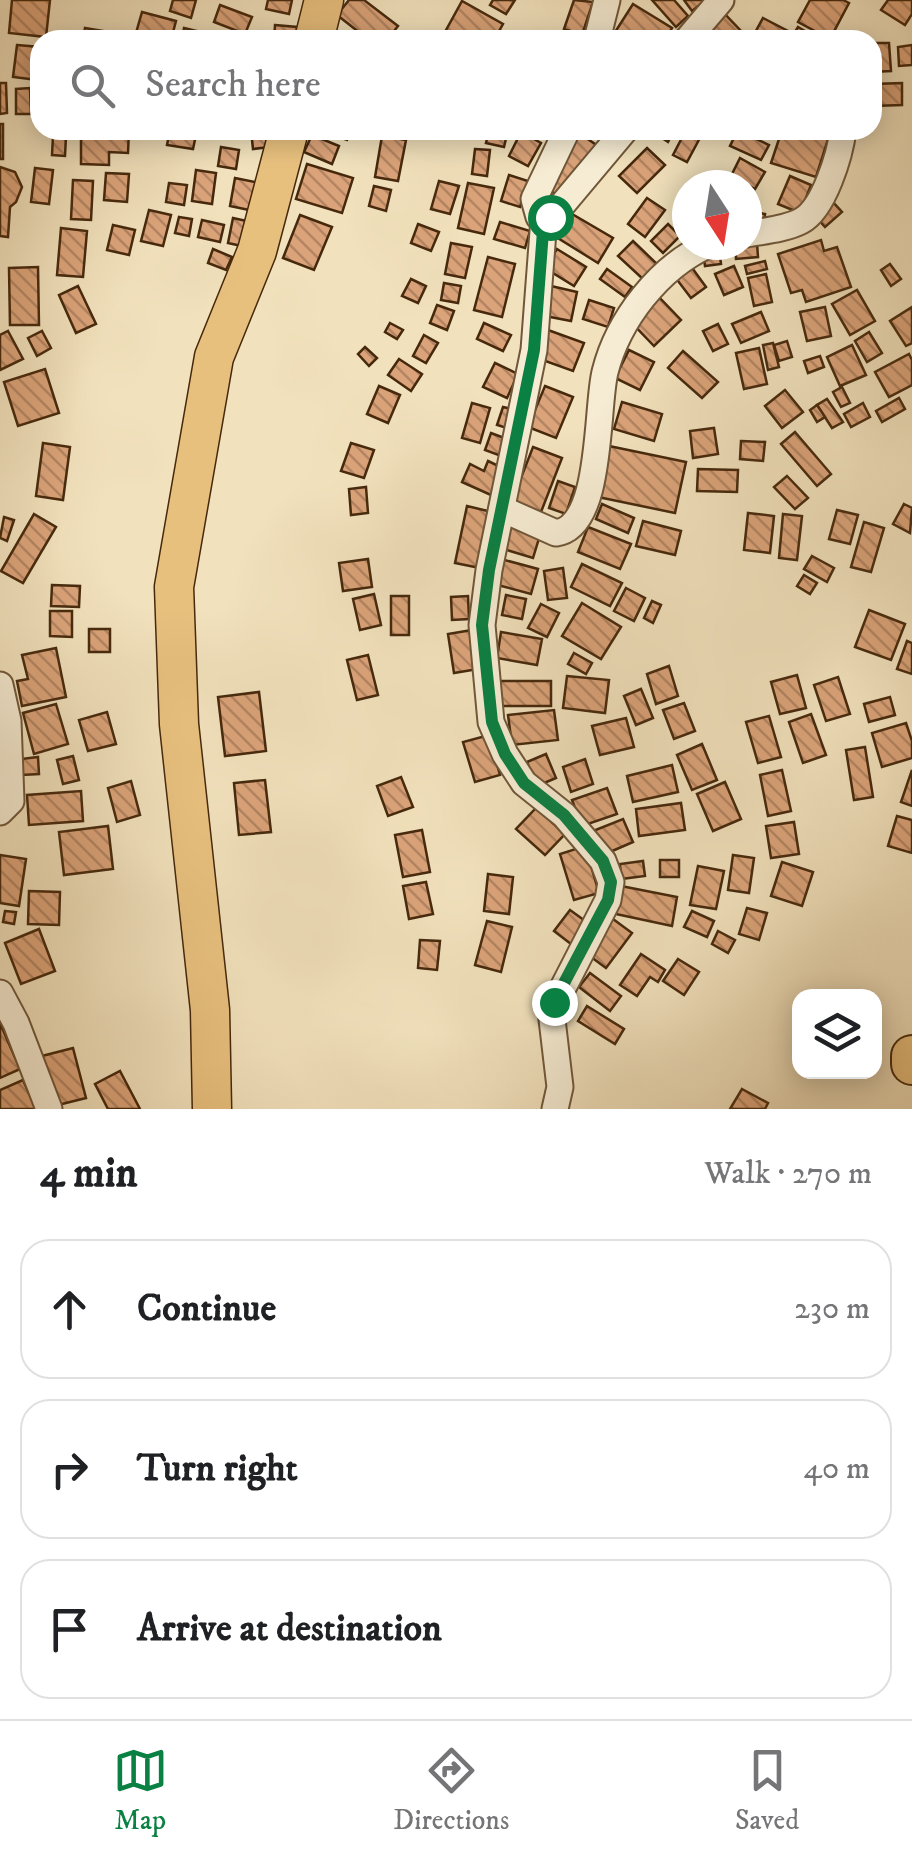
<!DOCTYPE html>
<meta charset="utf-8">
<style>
:root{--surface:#fff;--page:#f6f6f6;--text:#202124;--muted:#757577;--line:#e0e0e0;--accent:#0b8043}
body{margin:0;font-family:"IM FELL DW Pica",serif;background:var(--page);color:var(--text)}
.controls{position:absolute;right:30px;bottom:30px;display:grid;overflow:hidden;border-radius:20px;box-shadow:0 5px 25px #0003}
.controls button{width:90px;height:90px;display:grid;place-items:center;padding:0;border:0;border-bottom:2px solid var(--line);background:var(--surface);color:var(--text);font:50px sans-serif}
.compass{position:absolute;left:672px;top:170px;width:90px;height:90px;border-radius:50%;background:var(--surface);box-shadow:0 5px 25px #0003;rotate:168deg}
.stop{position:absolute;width:30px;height:30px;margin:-22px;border:8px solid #0b8043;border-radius:50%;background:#fff}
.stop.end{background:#0b8043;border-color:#fff;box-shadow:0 2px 10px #0008}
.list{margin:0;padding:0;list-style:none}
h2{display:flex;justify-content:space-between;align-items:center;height:130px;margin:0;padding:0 40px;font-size:42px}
h2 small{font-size:32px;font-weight:400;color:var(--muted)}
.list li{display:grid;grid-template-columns:65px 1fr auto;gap:30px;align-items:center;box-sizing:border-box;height:140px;margin:0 20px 20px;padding:0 20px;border:2px solid var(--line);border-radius:30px}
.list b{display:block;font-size:38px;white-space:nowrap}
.list em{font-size:32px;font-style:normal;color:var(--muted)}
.icon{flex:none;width:55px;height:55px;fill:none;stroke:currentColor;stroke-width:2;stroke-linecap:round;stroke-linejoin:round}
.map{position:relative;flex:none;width:912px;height:1109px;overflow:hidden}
.search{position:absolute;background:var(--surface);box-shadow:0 5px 25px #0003;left:30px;right:30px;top:30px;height:110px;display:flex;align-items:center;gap:25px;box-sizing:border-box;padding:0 35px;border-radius:30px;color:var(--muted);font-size:38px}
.sheet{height:610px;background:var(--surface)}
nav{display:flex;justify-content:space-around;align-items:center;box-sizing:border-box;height:140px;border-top:2px solid var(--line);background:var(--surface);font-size:28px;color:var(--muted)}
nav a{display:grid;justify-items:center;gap:5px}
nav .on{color:var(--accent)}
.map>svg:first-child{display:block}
</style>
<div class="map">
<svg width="912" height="1109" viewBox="0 0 912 1109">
<defs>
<pattern id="building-back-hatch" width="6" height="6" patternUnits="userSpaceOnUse" patternTransform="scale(2.5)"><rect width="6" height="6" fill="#dba379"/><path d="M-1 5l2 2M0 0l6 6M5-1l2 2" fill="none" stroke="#b38562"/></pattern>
</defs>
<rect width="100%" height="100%" fill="#f1e1bc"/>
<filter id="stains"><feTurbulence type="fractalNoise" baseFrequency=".002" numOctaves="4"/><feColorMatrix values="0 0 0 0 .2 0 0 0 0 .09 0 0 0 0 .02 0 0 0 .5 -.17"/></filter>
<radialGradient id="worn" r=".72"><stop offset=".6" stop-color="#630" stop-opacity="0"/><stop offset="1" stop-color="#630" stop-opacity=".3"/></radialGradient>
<g fill="url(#building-back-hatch)" stroke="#46290d" stroke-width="2.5">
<polygon points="12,0 50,0 46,37 9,33"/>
<polygon points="173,0 196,0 191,18 170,11"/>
<polygon points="268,0 292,0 289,14 266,9"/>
<polygon points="349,0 364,0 398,26 387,40 369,40 337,15"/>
<polygon points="493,0 515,0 506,14 490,5"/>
<polygon points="574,0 593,2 582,35 564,29"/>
<polygon points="652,0 674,0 688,16 676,27"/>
<polygon points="684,0 706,0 692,11"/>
<polygon points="810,0 843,0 849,3 830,39 798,22"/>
<polygon points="888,0 912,0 912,14 905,25 881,10"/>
<polygon points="462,1 503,24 494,40 460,40 445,32"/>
<polygon points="633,4 672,28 665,40 610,40"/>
<polygon points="220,5 252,17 245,34 214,22"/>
<polygon points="722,11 741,31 731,40 721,40 707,26"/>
<polygon points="142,12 176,21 171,40 134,40"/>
<polygon points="763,18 788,31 783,40 751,40"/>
<polygon points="275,25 297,27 296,40 274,40"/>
<polygon points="798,27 819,39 818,40 792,37"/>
<polygon points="85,28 103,31 101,40 83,40"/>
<polygon points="184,28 213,35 212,40 182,40"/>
<polygon points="872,43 889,43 891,71 872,72"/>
<polygon points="17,45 40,47 38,80 13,77"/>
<polygon points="912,45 912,65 899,66 898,47"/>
<polygon points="0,83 6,83 7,113 0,114"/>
<polygon points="902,83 902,105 873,106 873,84"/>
<polygon points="30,88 31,114 16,114 16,89"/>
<rect x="0" y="124" width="3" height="35"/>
<polygon points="81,130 129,130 128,153 109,152 109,165 81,164"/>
<polygon points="170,130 197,130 193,149 167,145"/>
<polygon points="251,130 267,130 270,147 253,149"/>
<polygon points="320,130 351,130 347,140"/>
<polygon points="489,130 508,130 504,147 486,143"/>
<polygon points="650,130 674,130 668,142"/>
<polygon points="686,130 701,136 687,162 673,155"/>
<polygon points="738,130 769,145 761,160 730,146"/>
<polygon points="782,130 831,130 816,177 771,163"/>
<polygon points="521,132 541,143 528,166 509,156"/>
<polygon points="579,133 598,146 560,198 542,184"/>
<polygon points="312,135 339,146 332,164 304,152"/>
<polygon points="53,136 66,136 65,156 52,155"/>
<polygon points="382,136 406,140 398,181 375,177"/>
<polygon points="221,147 239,150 236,169 218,166"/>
<polygon points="647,148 665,165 637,193 619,176"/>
<polygon points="475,149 490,150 487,176 472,174"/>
<polygon points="740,158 765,172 755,189 731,176"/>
<polygon points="307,164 353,178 342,213 296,199"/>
<polygon points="0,167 15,172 22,187 16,202 10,207 8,237 0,236"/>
<polygon points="35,168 53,170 49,204 31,202"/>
<polygon points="196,170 216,173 212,204 192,201"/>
<polygon points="106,173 129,174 127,202 104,200"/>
<polygon points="509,175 528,181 520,207 501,201"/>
<polygon points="790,176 811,185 800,213 778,204"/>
<polygon points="235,178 260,183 254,211 230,206"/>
<polygon points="73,180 93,181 91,220 71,219"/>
<polygon points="439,181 459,186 450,214 431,209"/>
<polygon points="169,183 187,185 184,205 166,202"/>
<polygon points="468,183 494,188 484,234 458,228"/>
<polygon points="374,186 391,190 386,211 369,206"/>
<polygon points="647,198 665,210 645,237 628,224"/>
<polygon points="833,202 842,212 825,227 816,217"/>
<polygon points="149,210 171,215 163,246 141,241"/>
<polygon points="567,211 613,238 598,263 553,235"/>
<polygon points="747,211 765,214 763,229 747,227"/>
<polygon points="300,215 332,227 314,270 283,258"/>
<polygon points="179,217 192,219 189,236 175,233"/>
<polygon points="233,218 251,222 246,247 228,243"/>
<polygon points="202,220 224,225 220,242 198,237"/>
<polygon points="500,222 530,231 525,248 494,239"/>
<polygon points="418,224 439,232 431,251 411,243"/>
<polygon points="668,224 680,236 663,253 651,241"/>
<polygon points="113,225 135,230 129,255 107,250"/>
<polygon points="61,228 87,231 83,277 57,275"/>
<polygon points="821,240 824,251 837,247 851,287 806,302 802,290 791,293 778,254"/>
<polygon points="633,241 659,266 644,280 618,256"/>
<polygon points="451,243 472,247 465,278 445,274"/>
<polygon points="757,243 758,257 736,259 735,245"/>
<polygon points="719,248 721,264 705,266 703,250"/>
<polygon points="213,249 232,257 226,270 208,263"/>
<polygon points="557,249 586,267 574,286 545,268"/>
<polygon points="488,257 515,264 502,317 474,310"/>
<polygon points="765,261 767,269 747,274 745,266"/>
<polygon points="890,264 901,279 891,286 881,270"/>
<polygon points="690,265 706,287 691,298 675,277"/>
<polygon points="734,266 743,287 724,295 715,274"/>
<polygon points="38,267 39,325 10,325 9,268"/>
<polygon points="607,269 632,287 625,297 600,279"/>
<polygon points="766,274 772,302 754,306 748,278"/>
<polygon points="411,279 426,286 418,303 402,296"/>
<polygon points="444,283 461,286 458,303 441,300"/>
<polygon points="78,286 96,324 76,333 59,295"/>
<polygon points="551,286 577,292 571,321 545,316"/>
<polygon points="857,290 875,321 850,335 832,304"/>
<polygon points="657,295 681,320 654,346 630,321"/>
<polygon points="589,300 614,308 608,327 583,319"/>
<polygon points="437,305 454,311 447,330 430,323"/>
<polygon points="825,307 831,336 807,341 800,312"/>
<polygon points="912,307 912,343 906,346 890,321"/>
<polygon points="761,312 769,331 741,343 732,324"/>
<polygon points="390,323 403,330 397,339 385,332"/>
<polygon points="484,323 511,335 503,351 477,339"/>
<polygon points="718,324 728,344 713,351 703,331"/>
<polygon points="548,330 584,343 573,371 537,358"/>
<polygon points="8,331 23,359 0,370 0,335"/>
<polygon points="42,331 51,348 37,356 28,338"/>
<polygon points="869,332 882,353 867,362 855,341"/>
<polygon points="424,335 438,343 426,363 413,356"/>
<polygon points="787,341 792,357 779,361 774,345"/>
<polygon points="773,343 779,367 768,370 763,345"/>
<polygon points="852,345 866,375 840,386 827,357"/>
<polygon points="365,347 377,358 369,366 358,354"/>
<polygon points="759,348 767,384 744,389 736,353"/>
<polygon points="629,350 654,362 640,390 615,378"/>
<polygon points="683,351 718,382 702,398 668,368"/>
<polygon points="909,354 912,360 912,385 889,397 875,372"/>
<polygon points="820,356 824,367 808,373 804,361"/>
<polygon points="399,359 422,374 411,391 388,375"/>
<polygon points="495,363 518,374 507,398 483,387"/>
<polygon points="45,369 59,413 18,426 4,382"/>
<polygon points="379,386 400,395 388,423 367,414"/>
<polygon points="545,386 573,397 556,438 528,427"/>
<polygon points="842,387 850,403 841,407 833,392"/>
<polygon points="785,390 803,412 782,428 765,406"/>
<polygon points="899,398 905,409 882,422 876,411"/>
<polygon points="827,399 843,422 832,428 817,405"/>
<polygon points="622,402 662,414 654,441 614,429"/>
<polygon points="472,403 490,408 480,443 462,438"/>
<polygon points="863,403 870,417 851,427 844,414"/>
<polygon points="817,405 825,417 817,422 810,410"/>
<polygon points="503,407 516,410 510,429 497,425"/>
<polygon points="714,428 718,454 693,458 690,431"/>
<polygon points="795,432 831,474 817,486 781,444"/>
<polygon points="491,433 507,439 501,456 485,450"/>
<polygon points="741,441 765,442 763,461 740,459"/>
<polygon points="43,443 70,447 63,500 36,496"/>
<polygon points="351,443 374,450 364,478 341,471"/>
<polygon points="609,446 686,462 675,513 598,497"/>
<polygon points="533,447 562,458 541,512 512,501"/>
<polygon points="488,461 503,468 491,495 462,482 470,464 484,471"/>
<polygon points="698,469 738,470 737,492 697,491"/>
<polygon points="787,476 808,498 795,509 774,487"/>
<polygon points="558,481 575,487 566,514 549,508"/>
<polygon points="366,487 368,513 351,515 349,489"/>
<polygon points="602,504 634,518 628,533 596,519"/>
<polygon points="904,504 912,508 910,533 893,524"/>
<polygon points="467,506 492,512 480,568 455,563"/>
<polygon points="837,510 858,515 850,544 829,539"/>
<polygon points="748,513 774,516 770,553 744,550"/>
<polygon points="34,514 56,527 23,583 1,571"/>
<polygon points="783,514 802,516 797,560 779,558"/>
<polygon points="4,517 14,520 7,541 0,538"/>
<polygon points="643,521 681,531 675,555 636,546"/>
<polygon points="864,522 884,528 871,572 851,567"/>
<polygon points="507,526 540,535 533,558 500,548"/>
<polygon points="588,527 631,544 620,569 578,552"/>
<polygon points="812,556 834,568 827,582 804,569"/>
<polygon points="368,559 372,587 343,591 339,563"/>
<polygon points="501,559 538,569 531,594 494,584"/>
<polygon points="582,564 622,583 610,606 571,587"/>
<polygon points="563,568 567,598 548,600 544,571"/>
<polygon points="804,575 817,583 810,594 797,586"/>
<polygon points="52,585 80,586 79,607 51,606"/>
<polygon points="626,588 645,598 634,621 614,611"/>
<polygon points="374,594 381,625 360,630 353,599"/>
<polygon points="506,595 526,599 522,619 502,615"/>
<rect x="391" y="596" width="18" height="39"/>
<polygon points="468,596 469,619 452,620 451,597"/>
<polygon points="652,601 661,605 653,623 644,618"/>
<polygon points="582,603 621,627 601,659 562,636"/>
<polygon points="541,604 559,613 547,637 528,628"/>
<polygon points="869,610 905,624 891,660 855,647"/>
<polygon points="50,611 72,611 72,637 50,636"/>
<rect x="89" y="629" width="21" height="23"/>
<polygon points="472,630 478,669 454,673 448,634"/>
<polygon points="501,632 542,639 537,665 497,658"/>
<polygon points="907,641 912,643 912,674 897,669"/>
<polygon points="56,648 66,697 22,706 17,681 28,679 22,655"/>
<polygon points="574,653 592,663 586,674 568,664"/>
<polygon points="368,655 378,695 357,700 347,660"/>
<polygon points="669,666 678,696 656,704 647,674"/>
<polygon points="797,675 806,708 780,714 771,682"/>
<polygon points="567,676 609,680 605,713 563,708"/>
<polygon points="838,677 850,714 826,721 814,685"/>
<rect x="497" y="681" width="54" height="25"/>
<polygon points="641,689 653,718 636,725 624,696"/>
<polygon points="259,692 266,751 225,756 218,697"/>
<polygon points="890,697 895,715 869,722 864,704"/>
<polygon points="684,703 695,731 674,739 663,710"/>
<polygon points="56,704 68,744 34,754 23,713"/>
<polygon points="554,710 558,740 512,745 508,715"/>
<polygon points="107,712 116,744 88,751 79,720"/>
<polygon points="811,714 826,755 803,763 789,722"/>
<polygon points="769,716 781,757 758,763 746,722"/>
<polygon points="626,718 634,747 600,755 592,726"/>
<polygon points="906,723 912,741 912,758 882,767 872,733"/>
<polygon points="489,735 500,775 475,782 463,742"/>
<polygon points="702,744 717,780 692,790 677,755"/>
<polygon points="865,747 873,797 854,800 846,750"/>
<polygon points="546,754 556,778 537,786 527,762"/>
<polygon points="73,756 79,780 63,784 57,760"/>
<polygon points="38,757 39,774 22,775 21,759"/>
<polygon points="585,759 593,784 571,792 563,767"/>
<polygon points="672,765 678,792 633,802 627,776"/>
<polygon points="782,770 791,811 768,816 760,775"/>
<polygon points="912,770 912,806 901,802"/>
<polygon points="401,777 413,807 388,816 377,786"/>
<polygon points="265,780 271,832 239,835 234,783"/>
<polygon points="131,781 140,815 117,822 108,788"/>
<polygon points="725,782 741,819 713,831 697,794"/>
<polygon points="607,788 617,814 582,826 572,800"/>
<polygon points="81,791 83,821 29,825 27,795"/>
<polygon points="681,803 685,830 639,836 636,809"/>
<polygon points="536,808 565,834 545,855 516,829"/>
<polygon points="897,816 912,820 912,853 888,846"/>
<polygon points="623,819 633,842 603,855 593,831"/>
<polygon points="794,822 799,854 771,858 766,826"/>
<polygon points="108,826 113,869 64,875 59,832"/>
<polygon points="422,830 430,872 403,877 395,835"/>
<polygon points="585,846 599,893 574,900 560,854"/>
<polygon points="0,855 26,859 19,906 0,903"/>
<polygon points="733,855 754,858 749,893 728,890"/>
<rect x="660" y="860" width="19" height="17"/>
<polygon points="643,861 645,876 621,879 620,864"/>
<polygon points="782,862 813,872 802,906 771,896"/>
<polygon points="698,866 724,871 716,909 690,905"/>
<polygon points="488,874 513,877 509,914 484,911"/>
<polygon points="426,882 433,914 409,919 403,886"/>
<polygon points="621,886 677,897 672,926 616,914"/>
<polygon points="29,891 60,892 59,925 28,924"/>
<polygon points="747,908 767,913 759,940 739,934"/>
<polygon points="570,910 588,923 571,944 554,931"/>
<polygon points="5,911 16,912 14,924 3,922"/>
<polygon points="692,911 714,921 707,937 684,927"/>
<polygon points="613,919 632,933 606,968 587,954"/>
<polygon points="487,921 512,927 501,972 475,965"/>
<polygon points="39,929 55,971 21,984 5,943"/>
<polygon points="718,931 735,940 728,953 712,944"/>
<polygon points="420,940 440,941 437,970 418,968"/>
<polygon points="641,954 665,970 658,982 650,977 637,996 620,985"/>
<polygon points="678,959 699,972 684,995 663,981"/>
<polygon points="590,973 621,996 610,1011 579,987"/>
<polygon points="587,1006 624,1029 615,1044 578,1021"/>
<polygon points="0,1023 20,1069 0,1078"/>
<polygon points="73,1048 86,1098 54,1106 42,1056"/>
<polygon points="120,1071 140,1109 108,1109 95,1084"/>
<polygon points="23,1080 36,1109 0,1109 0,1090"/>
<polygon points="742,1089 768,1103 765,1109 730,1109"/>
</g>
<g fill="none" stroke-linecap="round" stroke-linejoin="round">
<g stroke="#715739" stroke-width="29">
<g id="minor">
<polyline points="597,40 607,0"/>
<polyline points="687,40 721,0"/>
<polyline points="567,130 534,199 539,217 550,217 557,211 625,130"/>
<polyline points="544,218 534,350 489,570 482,625 491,722 505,754 524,783 564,815 603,861 611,882 608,900 551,1011 560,1087 555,1109"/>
<path d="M 747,234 C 764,231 786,229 801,221 C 824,209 840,155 843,130"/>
<path d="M 502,509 L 556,533 C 603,527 596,407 605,372 C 618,320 659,267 708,245"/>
<polyline points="0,685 8,721 11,801 0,812"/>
<polyline points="0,993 16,1023 49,1109"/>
</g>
</g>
<g stroke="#46290d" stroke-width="41">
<g id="primary">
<polyline points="314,40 324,0"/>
<polyline points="212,1109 210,1010 179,724 174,587 214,357 257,251 289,130"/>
</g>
</g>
<g stroke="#46290d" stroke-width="44">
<polyline id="trunk" points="912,1056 912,1064"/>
</g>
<use href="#minor" stroke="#f6ecd3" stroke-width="25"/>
<use href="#primary" stroke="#e8c07e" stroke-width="38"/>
<use href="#trunk" stroke="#e8c07e" stroke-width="40"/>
</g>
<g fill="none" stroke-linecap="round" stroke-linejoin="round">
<polyline stroke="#0b8043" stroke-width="12" points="550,217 544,218 534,350 489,570 482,625 492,722 505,754 524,783 564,815 603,861 611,882 608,900 554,1002"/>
</g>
<rect width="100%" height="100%" filter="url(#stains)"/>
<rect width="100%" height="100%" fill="url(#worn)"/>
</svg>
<div class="controls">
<button><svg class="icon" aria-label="layers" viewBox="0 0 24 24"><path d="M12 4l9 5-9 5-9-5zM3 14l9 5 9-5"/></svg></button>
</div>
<svg class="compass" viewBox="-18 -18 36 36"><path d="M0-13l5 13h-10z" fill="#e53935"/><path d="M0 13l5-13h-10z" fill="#757577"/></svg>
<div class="stop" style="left:550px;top:217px"></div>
<div class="stop end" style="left:554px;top:1002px"></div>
<div class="search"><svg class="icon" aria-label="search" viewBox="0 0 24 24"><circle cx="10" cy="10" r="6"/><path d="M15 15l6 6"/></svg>Search here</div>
</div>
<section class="sheet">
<h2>4 min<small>Walk · 270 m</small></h2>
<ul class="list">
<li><svg class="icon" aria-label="ahead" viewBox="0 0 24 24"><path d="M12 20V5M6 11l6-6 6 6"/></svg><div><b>Continue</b></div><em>230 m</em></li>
<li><svg class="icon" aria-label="right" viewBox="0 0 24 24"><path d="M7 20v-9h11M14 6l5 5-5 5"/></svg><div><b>Turn right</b></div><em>40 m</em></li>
<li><svg class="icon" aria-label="arrive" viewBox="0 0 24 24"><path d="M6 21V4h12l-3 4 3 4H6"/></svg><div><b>Arrive at destination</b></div></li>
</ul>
</section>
<nav>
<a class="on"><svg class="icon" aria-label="map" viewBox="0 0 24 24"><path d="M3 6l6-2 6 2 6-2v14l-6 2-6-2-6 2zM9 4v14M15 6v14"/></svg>Map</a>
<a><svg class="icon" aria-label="directions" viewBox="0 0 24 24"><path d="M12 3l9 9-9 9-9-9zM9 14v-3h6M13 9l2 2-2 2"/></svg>Directions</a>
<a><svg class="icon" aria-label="saved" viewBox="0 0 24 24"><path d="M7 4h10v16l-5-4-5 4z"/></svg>Saved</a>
</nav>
